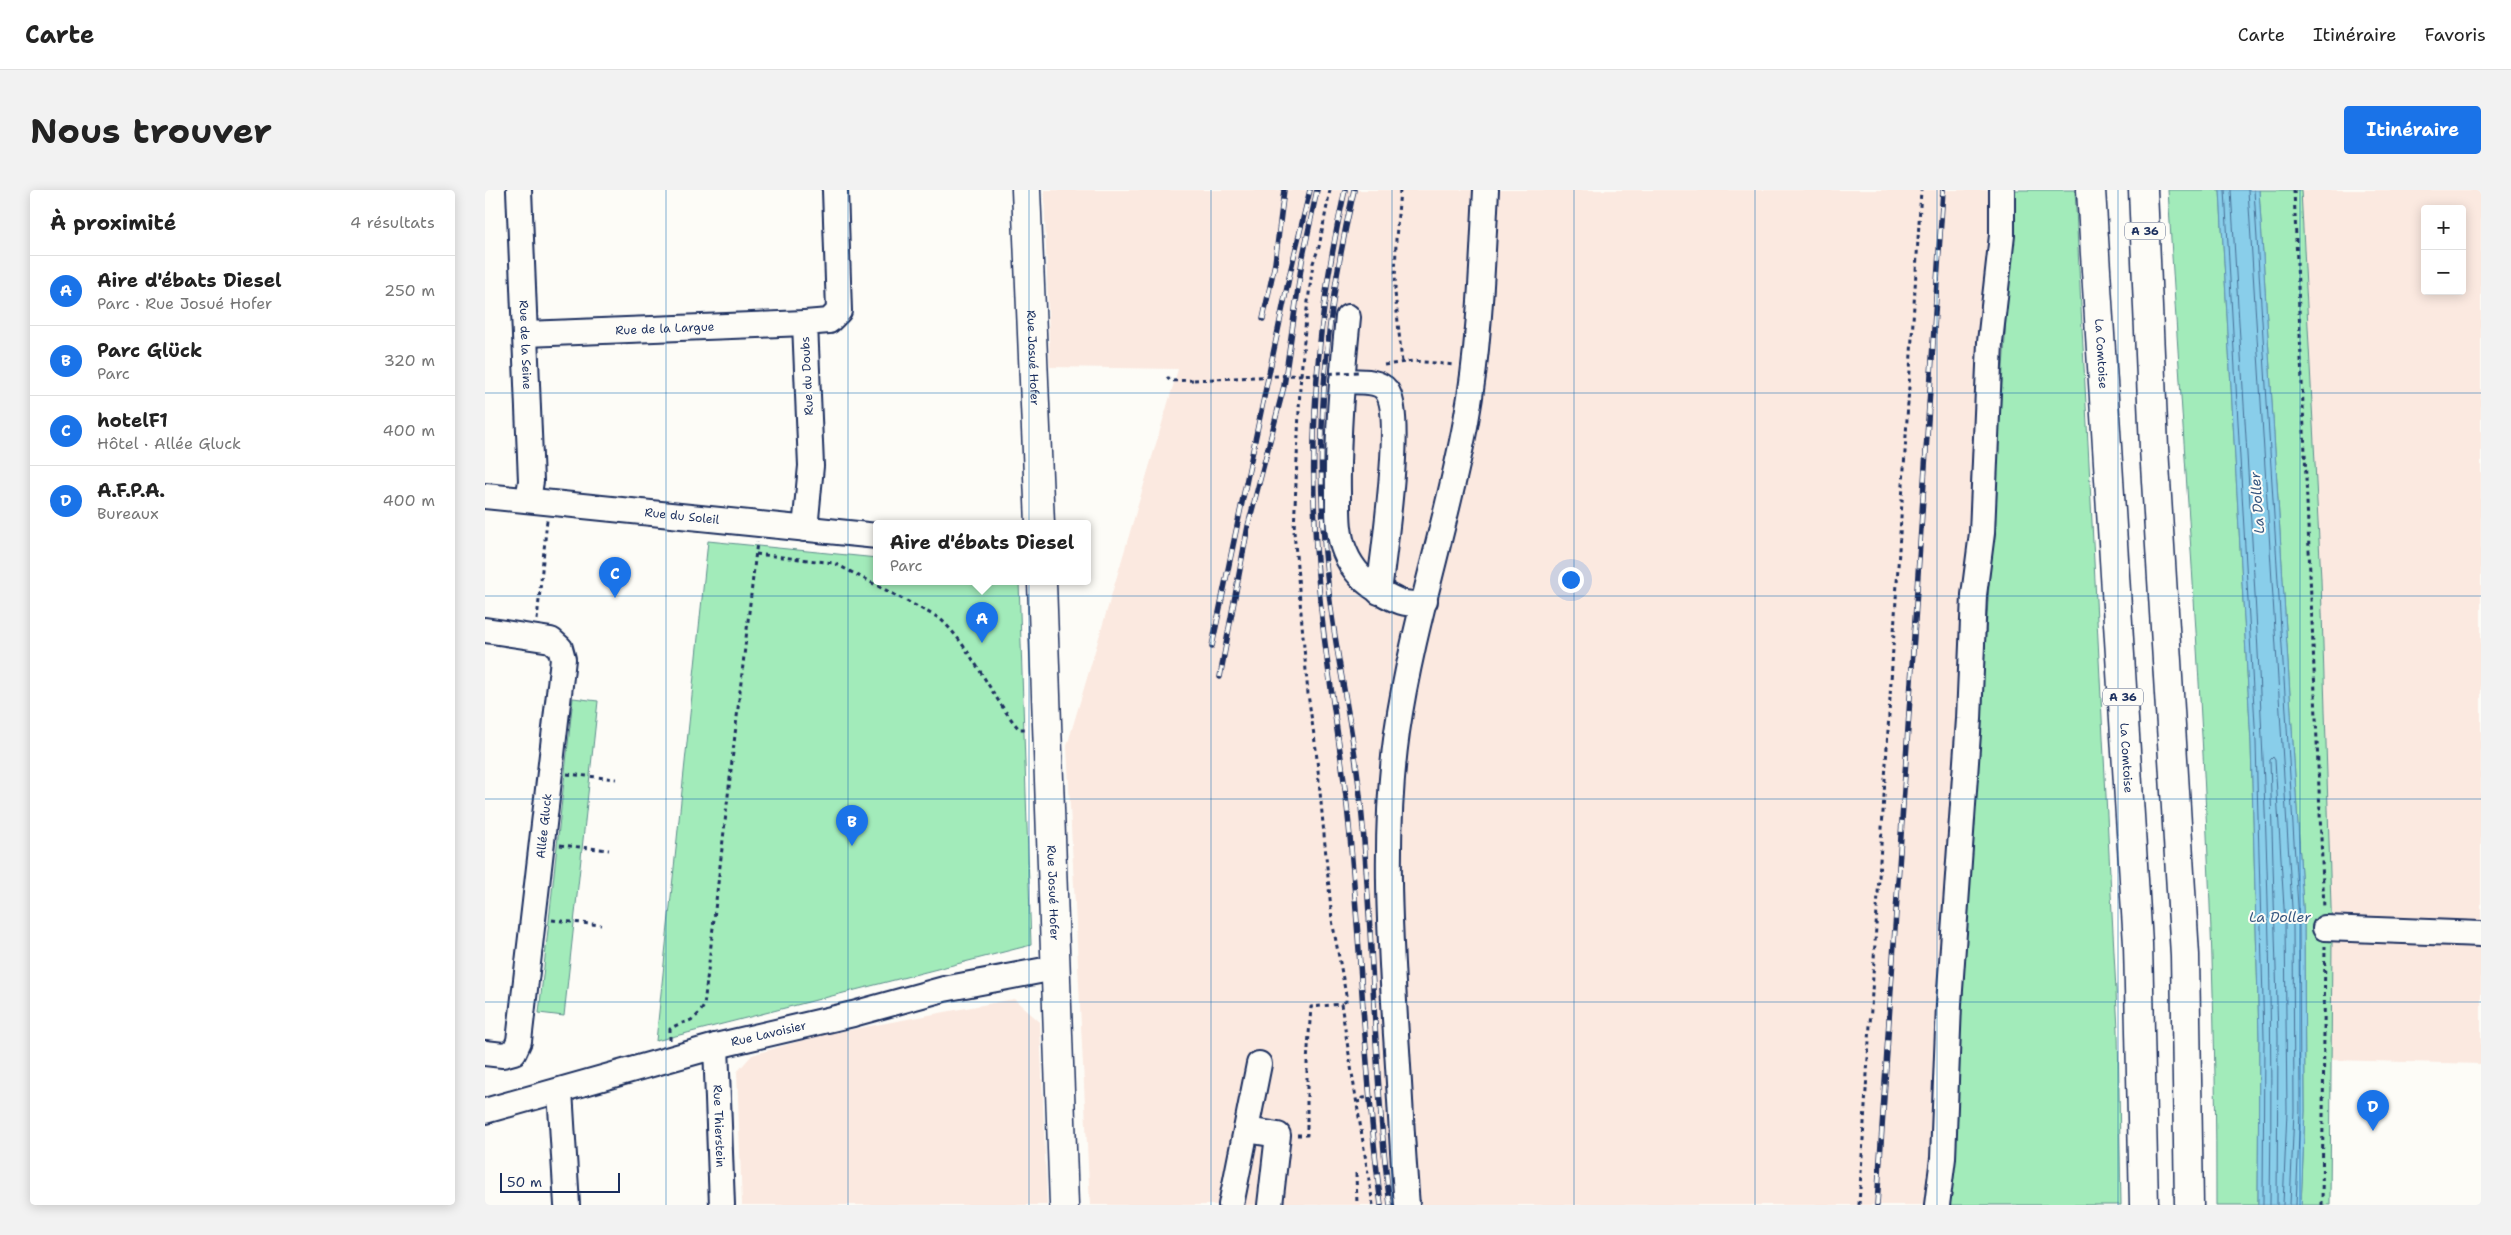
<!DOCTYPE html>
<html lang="fr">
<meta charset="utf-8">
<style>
:root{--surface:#fff;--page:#f2f2f2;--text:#222;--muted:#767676;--line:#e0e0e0;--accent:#1a73e8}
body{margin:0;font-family:"Shantell Sans",sans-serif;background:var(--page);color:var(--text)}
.controls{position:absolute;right:15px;top:15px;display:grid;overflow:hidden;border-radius:5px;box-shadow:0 2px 12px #0003}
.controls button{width:45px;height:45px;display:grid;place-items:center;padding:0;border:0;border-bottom:1px solid var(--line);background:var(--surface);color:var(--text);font:25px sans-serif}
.scale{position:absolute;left:15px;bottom:12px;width:120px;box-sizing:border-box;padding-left:5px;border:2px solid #1b2f5e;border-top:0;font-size:14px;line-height:18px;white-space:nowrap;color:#1b2f5e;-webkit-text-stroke:4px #fdfcf7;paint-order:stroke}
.you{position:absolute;left:1085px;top:389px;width:18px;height:18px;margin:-12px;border:4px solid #fff;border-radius:50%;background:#1a73e8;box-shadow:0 0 0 8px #1a73e833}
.badge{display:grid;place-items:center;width:32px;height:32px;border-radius:50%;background:var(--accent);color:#fff;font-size:16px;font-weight:700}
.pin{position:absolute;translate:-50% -41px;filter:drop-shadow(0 1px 2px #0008)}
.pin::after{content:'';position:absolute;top:26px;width:18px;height:15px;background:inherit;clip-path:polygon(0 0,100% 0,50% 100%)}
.popup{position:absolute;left:388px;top:330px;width:218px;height:65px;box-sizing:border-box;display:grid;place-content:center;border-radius:5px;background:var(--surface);filter:drop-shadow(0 1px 4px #0005);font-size:16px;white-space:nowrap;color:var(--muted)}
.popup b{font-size:19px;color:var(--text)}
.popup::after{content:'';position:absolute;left:50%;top:100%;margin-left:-10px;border:10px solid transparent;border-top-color:var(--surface)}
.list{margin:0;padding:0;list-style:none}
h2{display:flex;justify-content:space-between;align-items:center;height:65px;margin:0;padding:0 20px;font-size:21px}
h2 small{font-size:16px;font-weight:400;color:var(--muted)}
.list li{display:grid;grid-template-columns:32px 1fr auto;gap:15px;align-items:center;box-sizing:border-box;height:70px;padding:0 20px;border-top:1px solid var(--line)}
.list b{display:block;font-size:19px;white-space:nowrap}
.list p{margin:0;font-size:16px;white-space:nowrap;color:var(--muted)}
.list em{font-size:16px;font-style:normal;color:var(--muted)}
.map{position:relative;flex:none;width:1996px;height:1015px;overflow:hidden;border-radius:5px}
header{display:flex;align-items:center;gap:30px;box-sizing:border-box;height:70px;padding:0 25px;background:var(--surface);border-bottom:1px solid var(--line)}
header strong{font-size:24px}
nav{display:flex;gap:28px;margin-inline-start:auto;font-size:18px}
.intro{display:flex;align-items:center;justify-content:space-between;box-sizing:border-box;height:120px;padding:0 30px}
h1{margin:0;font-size:35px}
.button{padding:12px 22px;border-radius:5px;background:var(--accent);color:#fff;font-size:18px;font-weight:700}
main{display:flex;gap:30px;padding:0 30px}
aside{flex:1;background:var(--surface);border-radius:5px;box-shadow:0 2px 12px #0003}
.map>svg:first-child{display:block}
</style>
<header>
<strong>Carte</strong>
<nav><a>Carte</a><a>Itinéraire</a><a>Favoris</a></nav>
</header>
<div class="intro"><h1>Nous trouver</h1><a class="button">Itinéraire</a></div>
<main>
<aside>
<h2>À proximité<small>4 résultats</small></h2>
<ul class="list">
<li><span class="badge">A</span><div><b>Aire d'ébats Diesel</b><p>Parc · Rue Josué Hofer</p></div><em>250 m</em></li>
<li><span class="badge">B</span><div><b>Parc Glück</b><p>Parc</p></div><em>320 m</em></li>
<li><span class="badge">C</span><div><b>hotelF1</b><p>Hôtel · Allée Gluck</p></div><em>400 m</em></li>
<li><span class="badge">D</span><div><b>A.F.P.A.</b><p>Bureaux</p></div><em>400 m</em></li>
</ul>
</aside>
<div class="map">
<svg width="1996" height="1015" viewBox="0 0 1996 1015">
<rect width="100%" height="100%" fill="#fdfcf7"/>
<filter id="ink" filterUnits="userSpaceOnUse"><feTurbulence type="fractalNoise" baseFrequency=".02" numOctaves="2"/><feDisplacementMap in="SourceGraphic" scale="10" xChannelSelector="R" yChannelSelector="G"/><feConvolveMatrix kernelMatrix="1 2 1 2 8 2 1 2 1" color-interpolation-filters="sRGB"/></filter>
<g filter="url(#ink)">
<g fill="#fbe9e0" fill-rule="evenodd">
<polygon points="559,0 1526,0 1520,148 1464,1015 605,1015 582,556 693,179 565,177"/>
<path d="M 1816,0 L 1996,0 L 1996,874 L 1846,870 L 1847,749 L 1836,389 ZM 1940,19 L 1977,19 L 1977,101 L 1940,101 Z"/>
<polygon points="529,809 555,832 562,1015 257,1015 252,882 267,865 332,846"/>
</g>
<g fill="#a2ebba" stroke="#5e8d8c">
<polygon points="1526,0 1590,0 1633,840 1636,1015 1464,1015 1520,148"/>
<path d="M 1683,0 L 1735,0 L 1766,553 L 1774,847 L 1773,1015 L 1731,1015 C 1732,676 1703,338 1683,0 Z"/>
<polygon points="1774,0 1816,0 1836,389 1847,749 1845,1015 1816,1015 1820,921 1819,733"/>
<polygon points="223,351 392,368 392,392 534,392 546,755 171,851"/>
<polygon points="88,508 113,511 79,826 54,823"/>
</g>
<polygon fill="#89ceea" stroke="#5d8eb2" points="1735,0 1774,0 1819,733 1820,921 1816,1015 1773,1015 1774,847 1766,553"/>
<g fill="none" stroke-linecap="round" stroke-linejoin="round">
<g stroke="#476f96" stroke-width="1">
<polyline points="1740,0 1771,553 1779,847 1778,1015"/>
<path d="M 1746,0 C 1766,338 1791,677 1785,1015"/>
<polyline points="1763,0 1808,734 1809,921 1805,1015"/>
<polyline points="1769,0 1814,733 1815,921 1811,1015"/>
<polyline points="1792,1015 1793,847 1785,570 1788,567 1790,570 1800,734 1802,921 1798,1015"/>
</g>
<g stroke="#1b2f5e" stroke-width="28">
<g id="minor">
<path id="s1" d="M 34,0 L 46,291 L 43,310"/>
<path d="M 863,127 C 857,185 852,244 853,302 C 853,322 852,343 860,362 C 868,382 882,395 901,405 C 914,412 925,417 940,411"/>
<path id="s2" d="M 41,144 L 320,133"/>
<path d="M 857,191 C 870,192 893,189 901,200 C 920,223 898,366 894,402"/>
<path id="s3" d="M 0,306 L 392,346"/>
<polyline points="320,339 326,276 320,133 344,131 354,121 350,0"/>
<polyline points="0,440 66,450 75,458 78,469 34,851 29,862 18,865 0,863"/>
<polyline points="1840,738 1996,744"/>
<path id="s4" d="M 231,856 L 237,1015"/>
<polyline points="75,901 82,1015"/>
<path id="s5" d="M 0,921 L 231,856 L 368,824 L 459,799 L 570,778"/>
<polyline points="761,940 793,945 785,1015"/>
<polyline points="746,1015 774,874"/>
<path d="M 922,1015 C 917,958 915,902 911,845 C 905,745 898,643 912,542 C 927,437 962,335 981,231 C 995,154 997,77 1001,0"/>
<polyline points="1452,1015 1458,968 1464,814 1484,529 1489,405 1497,343 1505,152 1517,45 1517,0"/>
</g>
</g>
<g stroke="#1b2f5e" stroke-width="31">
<g id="major">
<path id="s6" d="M 541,0 L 555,334"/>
<path id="s7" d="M 557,392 L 579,1015"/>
</g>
</g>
<g stroke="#1b2f5e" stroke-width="31">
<g id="highway">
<path id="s8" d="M 1606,0 L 1653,754 L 1659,1015"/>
<polyline points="1658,0 1669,258 1700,765 1704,1015"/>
</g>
</g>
<g stroke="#1b2f5e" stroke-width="3" stroke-dasharray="4 4" stroke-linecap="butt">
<polyline points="845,0 834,57 828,73 821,127 815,197 809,341 823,504 831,559 847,730 861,805 861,811 856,814"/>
<polyline points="915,0 911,49 910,102 917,173"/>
<polyline points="1809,0 1839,719"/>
<polyline points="899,175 929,171 970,175"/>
<polyline points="682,187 685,191 709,190"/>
<path d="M 271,364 L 349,373 L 454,428 C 486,456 505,505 534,539 L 541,539"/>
<polyline points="52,430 62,330"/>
<polyline points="82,584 131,589"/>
<polyline points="75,655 124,660"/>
<polyline points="67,730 116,735"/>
<path d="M 185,850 L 185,839 C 201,828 206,837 219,816 L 272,352"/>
<polyline points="872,912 878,911 878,908 896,907"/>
<polyline points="812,945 822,945 822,872 826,817 856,814 888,1015"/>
<polyline points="871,983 872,1015"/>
<polyline points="1374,1015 1436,0"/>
<polyline points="1837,1015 1840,756"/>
</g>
<use href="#minor" stroke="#fdfcf7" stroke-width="24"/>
<use href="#major" stroke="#fdfcf7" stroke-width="28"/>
<use href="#highway" stroke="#fdfcf7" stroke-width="28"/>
<g stroke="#1b2f5e" stroke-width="5.5">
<g id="rail">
<path d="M 860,0 C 830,131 822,264 834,398 C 840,471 854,543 862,616 C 876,749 879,883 896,1015"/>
<path d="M 869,0 C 838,132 828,268 844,403 C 852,474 870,544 876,616 C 889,749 888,882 905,1015"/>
<polyline points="778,129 790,73 799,0"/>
<polyline points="727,456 805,83 825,0"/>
<polyline points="735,487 763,336 799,196 817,71 832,0"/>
<polyline points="1392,1015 1458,0"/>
</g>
</g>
<use href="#rail" stroke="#fdfcf7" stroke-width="4" stroke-dasharray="11" stroke-linecap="butt"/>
<polyline stroke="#1b2f5e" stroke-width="3" stroke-dasharray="4 4" stroke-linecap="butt" points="709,190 874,182"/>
</g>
</g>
<path fill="none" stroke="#1f6fb2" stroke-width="1" stroke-opacity="0.55" d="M 181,0 L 181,1015M 363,0 L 363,1015M 544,0 L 544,1015M 726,0 L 726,1015M 907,0 L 907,1015M 1089,0 L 1089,1015M 1270,0 L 1270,1015M 1452,0 L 1452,1015M 1633,0 L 1633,1015M 1815,0 L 1815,1015M 0,203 L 1996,203M 0,406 L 1996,406M 0,609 L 1996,609M 0,812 L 1996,812"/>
<g text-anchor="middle" stroke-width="4" stroke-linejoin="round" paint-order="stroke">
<g fill="#fdfcf7" stroke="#5f6c8c" stroke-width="1">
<rect x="1640" y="32.5" width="40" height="17" rx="4"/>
<rect x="1618" y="498.5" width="40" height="17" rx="4"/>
</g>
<g font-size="11" font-weight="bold" fill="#1b2f5e">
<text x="1660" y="45">A 36</text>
<text x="1638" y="511">A 36</text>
</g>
<g font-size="12" fill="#1b2f5e" stroke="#fdfcf7">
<text dy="4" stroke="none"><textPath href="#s2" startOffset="139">Rue de la Largue</textPath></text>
<text dy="4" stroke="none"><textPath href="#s1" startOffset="155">Rue de la Seine</textPath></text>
<text dy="4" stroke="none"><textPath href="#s8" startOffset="164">La Comtoise</textPath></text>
<text dy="4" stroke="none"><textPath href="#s6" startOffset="168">Rue Josué Hofer</textPath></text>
<text transform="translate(322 186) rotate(-93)" y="4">Rue du Doubs</text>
<text dy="4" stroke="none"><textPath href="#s3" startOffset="198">Rue du Soleil</textPath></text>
<text dy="4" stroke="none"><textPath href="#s8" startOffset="569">La Comtoise</textPath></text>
<text transform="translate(59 636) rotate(-84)" y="4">Allée Gluck</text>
<text dy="4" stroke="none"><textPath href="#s7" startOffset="311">Rue Josué Hofer</textPath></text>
<text dy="4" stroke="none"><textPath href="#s5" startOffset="294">Rue Lavoisier</textPath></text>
<text dy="4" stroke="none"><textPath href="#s4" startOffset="80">Rue Thierstein</textPath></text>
</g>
<g font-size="14" font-style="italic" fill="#365781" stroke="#fdfcf7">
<text transform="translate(1772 313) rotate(-94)" y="5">La Doller</text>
<text x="1795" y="732">La Doller</text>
</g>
</g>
</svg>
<div class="controls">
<button>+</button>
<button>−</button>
</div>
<div class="scale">50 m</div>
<div class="you"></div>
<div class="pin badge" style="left:497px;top:453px">A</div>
<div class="popup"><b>Aire d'ébats Diesel</b>Parc</div>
<div class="pin badge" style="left:367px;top:656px">B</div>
<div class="pin badge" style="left:130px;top:408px">C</div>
<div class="pin badge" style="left:1888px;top:941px">D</div>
</div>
</main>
